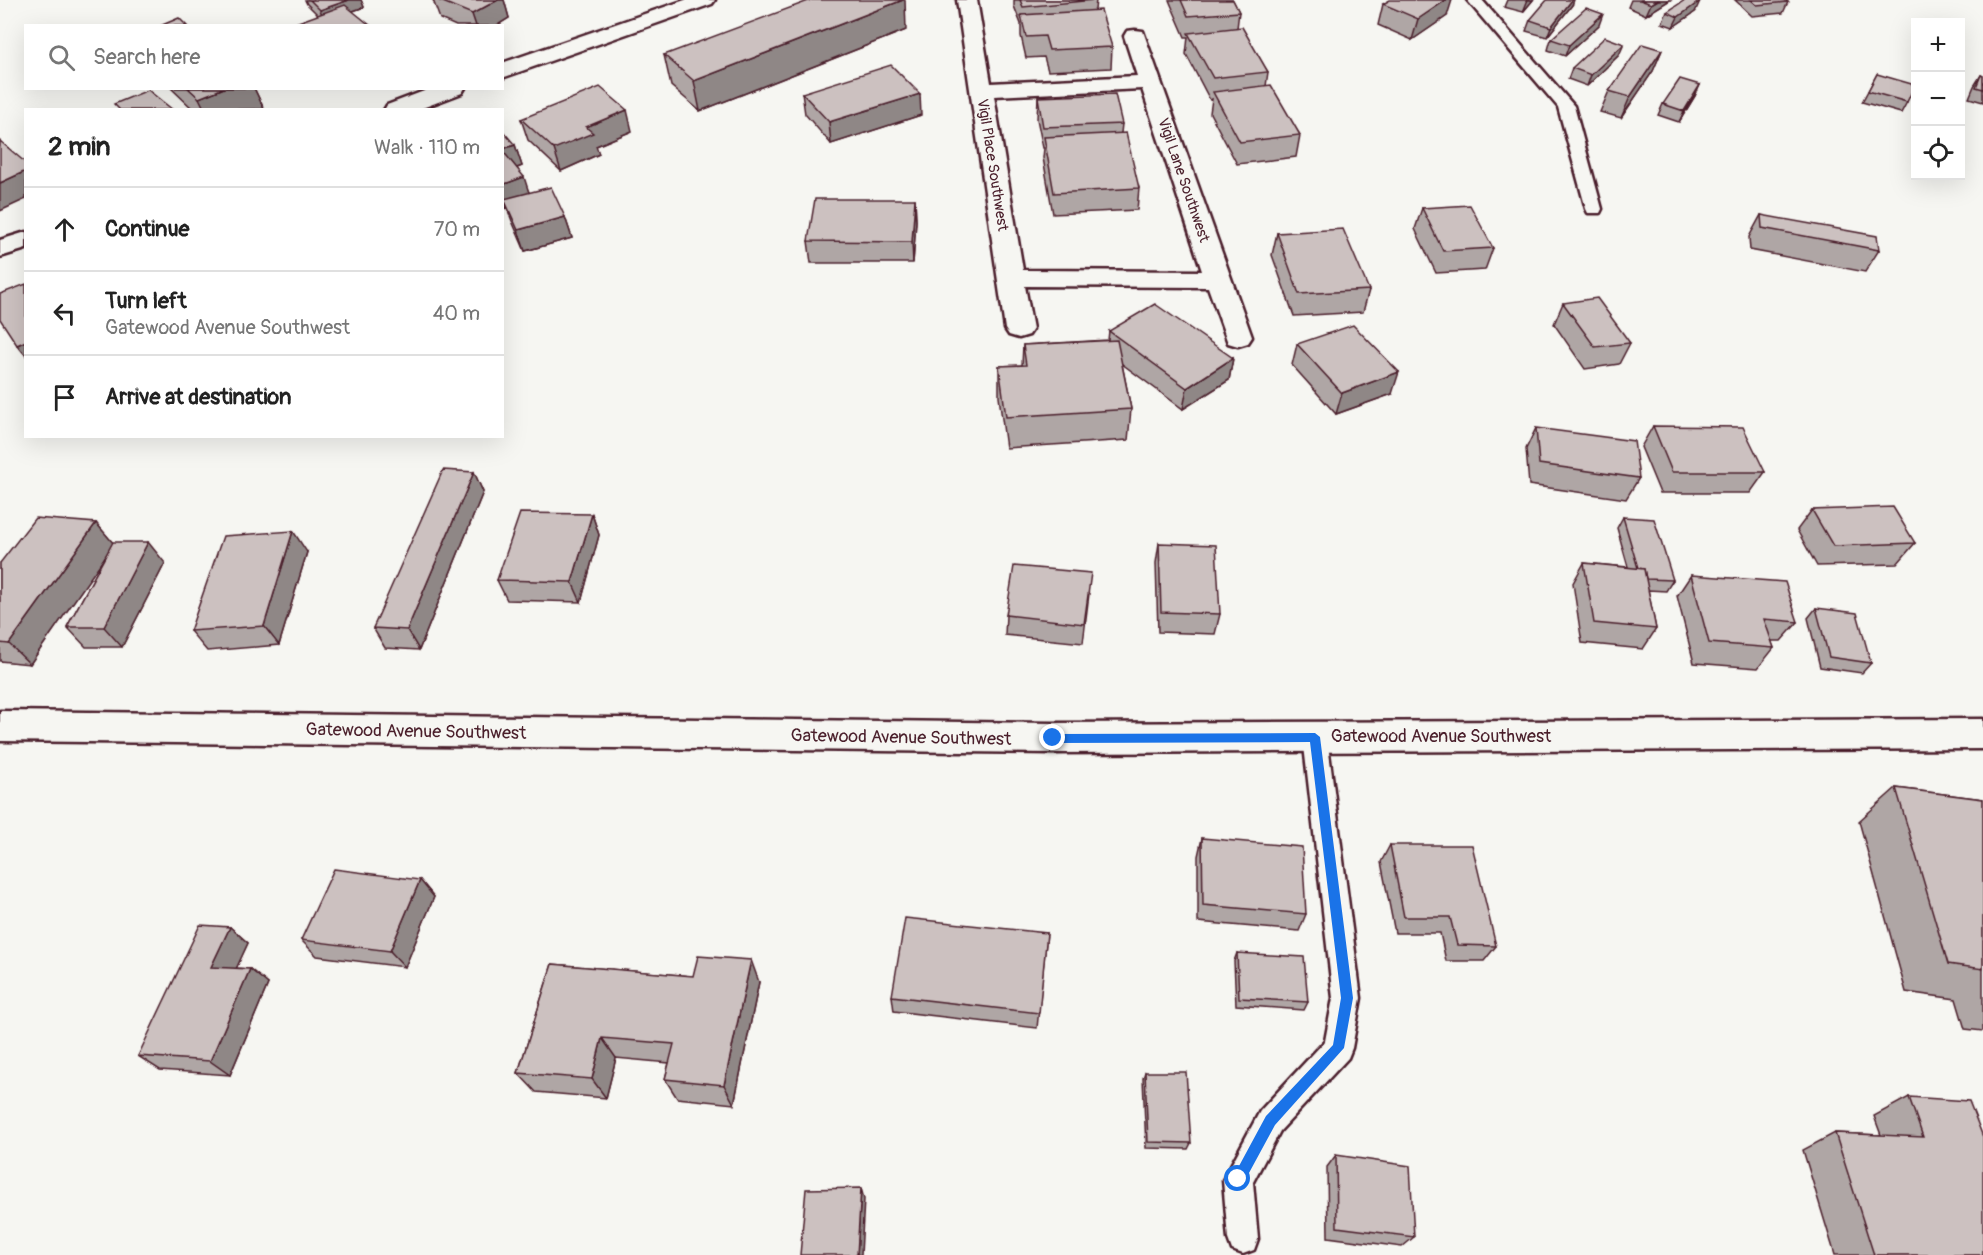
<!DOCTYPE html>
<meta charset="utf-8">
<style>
:root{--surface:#fff;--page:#f6f6f6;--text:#222;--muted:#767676;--line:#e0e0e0}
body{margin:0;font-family:Pangolin,sans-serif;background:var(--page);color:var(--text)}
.controls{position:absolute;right:18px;top:18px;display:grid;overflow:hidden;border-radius:0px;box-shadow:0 6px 24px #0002}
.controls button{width:54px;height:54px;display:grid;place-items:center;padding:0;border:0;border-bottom:2px solid var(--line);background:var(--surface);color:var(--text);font:30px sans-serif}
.stop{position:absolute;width:18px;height:18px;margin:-14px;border:4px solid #1a73e8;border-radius:50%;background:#fff}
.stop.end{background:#1a73e8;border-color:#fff;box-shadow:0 2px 6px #0008}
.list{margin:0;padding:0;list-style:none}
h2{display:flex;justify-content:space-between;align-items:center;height:78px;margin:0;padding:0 24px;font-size:26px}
h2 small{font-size:20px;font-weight:400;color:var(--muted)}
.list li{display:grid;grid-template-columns:39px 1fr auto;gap:18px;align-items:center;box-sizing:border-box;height:84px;padding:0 24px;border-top:2px solid var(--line)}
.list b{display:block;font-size:22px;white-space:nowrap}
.list p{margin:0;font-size:20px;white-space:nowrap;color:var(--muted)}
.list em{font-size:20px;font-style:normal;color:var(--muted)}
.icon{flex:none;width:33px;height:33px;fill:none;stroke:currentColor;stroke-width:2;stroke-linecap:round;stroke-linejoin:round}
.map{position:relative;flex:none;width:1983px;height:1255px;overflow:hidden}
.search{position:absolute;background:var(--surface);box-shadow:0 6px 24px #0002;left:24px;top:24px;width:480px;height:66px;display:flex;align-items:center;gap:15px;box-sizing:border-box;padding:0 21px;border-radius:0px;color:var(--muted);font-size:22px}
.panel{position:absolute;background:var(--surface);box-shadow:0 6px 24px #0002;left:24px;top:108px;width:480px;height:330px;border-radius:0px}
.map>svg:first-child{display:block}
</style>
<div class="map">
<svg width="1983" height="1255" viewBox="0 0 1983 1255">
<rect width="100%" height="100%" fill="#f6f6f2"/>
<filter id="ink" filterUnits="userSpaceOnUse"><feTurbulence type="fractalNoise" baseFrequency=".0167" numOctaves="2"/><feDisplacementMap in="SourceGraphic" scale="12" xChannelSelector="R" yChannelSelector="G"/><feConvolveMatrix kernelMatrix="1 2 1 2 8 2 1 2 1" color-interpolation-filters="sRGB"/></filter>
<g filter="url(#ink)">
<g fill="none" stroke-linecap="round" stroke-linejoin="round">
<g stroke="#4a1f2b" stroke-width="5">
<g id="service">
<polygon points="1467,0 1482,0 1574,106 1602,209 1600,213 1588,213 1586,209 1558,107"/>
<polygon points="1315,727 1323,730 1327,737 1361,998 1352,1048 1348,1058 1280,1131 1253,1182 1258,1239 1254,1250 1243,1254 1232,1250 1228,1239 1223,1180 1260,1111 1325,1041 1333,998 1303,737 1307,730"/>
</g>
</g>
<g stroke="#4a1f2b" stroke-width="5">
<path id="minor" d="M 957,0 L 977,0 L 991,83 L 1137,76 L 1124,36 L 1127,31 L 1135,30 L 1143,31 L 1252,337 L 1248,343 L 1238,346 L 1228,343 L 1208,287 L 1025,286 L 1033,329 L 1029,335 L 1019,338 L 1009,335 L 1005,329 ZM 1142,89 L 1202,271 L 1023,270 L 994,96 Z"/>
</g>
<g stroke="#4a1f2b" stroke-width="5">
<g id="tertiary">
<polygon points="685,0 715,0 712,4 502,78 502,63"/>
<polygon points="432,88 465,88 462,93 417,110 384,110 387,105"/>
<polygon points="26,232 26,249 0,257 0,240"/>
<polygon points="0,711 1053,723 1983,719 1983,749 1053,753 0,741"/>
</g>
</g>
<use href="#service" fill="#f6f6f2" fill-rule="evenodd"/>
<use href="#minor" fill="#f6f6f2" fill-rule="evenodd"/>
<use href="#tertiary" fill="#f6f6f2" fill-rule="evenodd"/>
</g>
<g fill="#afa6a5" stroke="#4a1f2b" stroke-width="1.5">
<polygon points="305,0 361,0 364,7 353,11 318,15 307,4"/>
<polygon points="433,0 504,0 509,18 496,26 456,26 440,19"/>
<polygon points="1014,0 1096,0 1095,10 1112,47 1111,68 1048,71 1044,57 1026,58 1021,36 1021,24 1014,6"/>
<polygon points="1169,0 1233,0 1239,12 1237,28 1268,72 1266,86 1300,135 1296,157 1237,164 1210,113 1212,99 1210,100 1186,54 1188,37 1185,37"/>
<polygon points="1507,0 1533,0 1523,12 1504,7"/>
<polygon points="1631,0 1670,0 1646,15 1628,7"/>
<polygon points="1735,0 1785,0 1788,2 1783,13 1752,16"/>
<polygon points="1383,4 1447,16 1412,40 1378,25"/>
<polygon points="1572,5 1547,37 1526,31 1530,20"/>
<polygon points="1667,12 1695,12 1673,27 1662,23"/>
<polygon points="1599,25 1565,56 1548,50 1551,39"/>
<polygon points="906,30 700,111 671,86 664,55"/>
<polygon points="1662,50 1653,71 1621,118 1600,112 1609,91"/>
<polygon points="1619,55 1587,86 1568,79 1572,68"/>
<polygon points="1877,74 1907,102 1901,113 1862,102"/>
<polygon points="1981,75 1983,76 1983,102 1969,98 1974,86"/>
<polygon points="1700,85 1695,96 1679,122 1658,115 1663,104"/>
<polygon points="171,88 254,88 264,109 194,110"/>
<polygon points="802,93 921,115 831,144 805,114"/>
<polygon points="1038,97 1122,124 1121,133 1139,188 1137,210 1053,214 1043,158 1044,148 1043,148 1037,119"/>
<polygon points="521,119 632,131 596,146 599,154 561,171 528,140"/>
<polygon points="515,145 522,166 517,168 529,192 565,217 572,238 525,251 512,221 507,208 502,209"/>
<polygon points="915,199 916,221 913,263 811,263 808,241"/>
<polygon points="1422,208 1493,248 1485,270 1436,273 1415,229"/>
<polygon points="1761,215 1879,250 1865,272 1750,250 1749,237"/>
<polygon points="1277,233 1369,290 1363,312 1294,316 1272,255"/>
<polygon points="1563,303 1630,343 1619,364 1585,369 1554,324"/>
<polygon points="1109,331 1233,358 1229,380 1183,409 1122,364 1131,409 1128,440 1006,448 999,397 999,366 1022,365 1023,345 1108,340"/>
<polygon points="1297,344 1392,394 1336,414 1292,365"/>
<polygon points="1653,426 1765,472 1750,493 1660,493 1641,447"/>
<polygon points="1536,428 1639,478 1626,499 1529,485 1526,449"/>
<polygon points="474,472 483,492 419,650 385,648 373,628"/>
<polygon points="1812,510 1915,543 1897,564 1817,566 1797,530"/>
<polygon points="592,514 599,535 581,602 507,600 497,580"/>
<polygon points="1623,517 1673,580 1666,591 1648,590 1656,629 1643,649 1582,643 1573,583 1584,563 1628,567 1617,528"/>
<polygon points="96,523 113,543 165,563 122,647 86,647 67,627 108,551 30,664 0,661 0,563"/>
<polygon points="1159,543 1220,614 1215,634 1158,632 1156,563"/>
<polygon points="307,552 279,645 207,651 190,631"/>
<polygon points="1691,575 1798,622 1781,641 1771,641 1774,648 1758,668 1694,663 1677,596"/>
<polygon points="1089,594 1083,643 1005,635 1006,615"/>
<polygon points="1816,608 1871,663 1862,673 1820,667 1808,618"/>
<polygon points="1896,788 1983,799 1983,1031 1965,1029 1956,999 1906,992 1859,821"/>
<polygon points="1202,838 1306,914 1299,931 1198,922 1198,856"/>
<polygon points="1390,845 1496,946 1484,961 1446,961 1440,933 1395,933 1381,862"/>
<polygon points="420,880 434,897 405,967 317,956 301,940"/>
<polygon points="230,927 248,943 236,968 250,969 268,984 230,1075 160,1070 138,1056"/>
<polygon points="1047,933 1037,1028 894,1011 892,996"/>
<polygon points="1237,953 1308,1002 1304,1010 1236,1005 1234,961"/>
<polygon points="552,964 759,982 734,1104 677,1098 665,1079 669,1063 616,1058 606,1098 536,1092 518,1073"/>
<polygon points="1145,1072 1191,1143 1188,1149 1146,1148 1143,1078"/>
<polygon points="1909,1097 1983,1255 1835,1255 1803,1150 1835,1133 1881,1135 1874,1116"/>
<polygon points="1336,1155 1414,1237 1402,1247 1328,1237 1327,1167"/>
</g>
<g fill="#8f8786" stroke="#4a1f2b" stroke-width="1.5">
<polygon points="349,0 361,0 364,7 325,21 320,10"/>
<polygon points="498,0 504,0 509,18 496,26 476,26 472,14"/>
<polygon points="903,0 905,0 906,30 700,111 694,81"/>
<polygon points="1446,0 1452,0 1447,16 1412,40 1418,19"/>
<polygon points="1528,0 1533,0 1523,12 1527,2"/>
<polygon points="1572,0 1574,0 1572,5 1547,37 1551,27"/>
<polygon points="1658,0 1670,0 1646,15 1651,4"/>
<polygon points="1700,1 1695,12 1673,27 1678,17"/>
<polygon points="1603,14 1599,25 1565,56 1569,45"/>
<polygon points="1624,44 1619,55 1587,86 1591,75"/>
<polygon points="1662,50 1653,71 1621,118 1630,97"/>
<polygon points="1700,85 1695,96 1679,122 1684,111"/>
<polygon points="224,88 254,88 264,109 205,110 199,98"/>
<polygon points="920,94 921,115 831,144 829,122"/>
<polygon points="627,110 632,131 596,146 599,154 561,171 554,149 586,127"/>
<polygon points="515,145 522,166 509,171 502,152 502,149"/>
<polygon points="26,171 26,199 0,211 0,183"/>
<polygon points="524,177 531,199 504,199 507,208 502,209 502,185"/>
<polygon points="915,199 916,221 913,263 912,242"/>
<polygon points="565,217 572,238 525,251 518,230"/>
<polygon points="26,341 26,356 17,345"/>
<polygon points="1233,358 1229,380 1183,409 1187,388"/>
<polygon points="1399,372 1392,394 1336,414 1342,393"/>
<polygon points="474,472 483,492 419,650 407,630"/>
<polygon points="592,514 599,535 581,602 572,582"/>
<polygon points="96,523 114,544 30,664 9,644"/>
<polygon points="293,531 307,552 279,645 264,626"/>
<polygon points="148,542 165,563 122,647 104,627"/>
<polygon points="420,880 434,897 405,967 390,951"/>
<polygon points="230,927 248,943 230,982 211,967"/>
<polygon points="751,960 759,982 734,1104 724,1085"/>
<polygon points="250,969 268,984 230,1075 210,1061"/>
<polygon points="602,1038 616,1058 606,1098 592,1079"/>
<polygon points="861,1188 864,1199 861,1255 857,1255"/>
</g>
<g fill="#ccc1c0" stroke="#4a1f2b" stroke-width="1.5">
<polygon points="310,0 349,0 320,10"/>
<polygon points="438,0 498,0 472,14"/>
<polygon points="811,0 903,0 694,81 664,55"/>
<polygon points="1020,0 1094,0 1023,7"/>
<polygon points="1181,0 1233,0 1239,12 1188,16"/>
<polygon points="1390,0 1446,0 1418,19 1383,4"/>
<polygon points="1547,0 1572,0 1551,27 1530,20"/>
<polygon points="1640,0 1658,0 1651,4"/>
<polygon points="1685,0 1697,0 1700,1 1678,17 1667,12"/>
<polygon points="1751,0 1785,0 1788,2 1757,5"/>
<polygon points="345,5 371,26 290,25"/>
<polygon points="1586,8 1603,14 1569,45 1551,39"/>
<polygon points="1101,10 1112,47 1049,50 1045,36 1026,37 1021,15"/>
<polygon points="179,18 187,26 160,26"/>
<polygon points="1242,27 1268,72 1213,78 1188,33"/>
<polygon points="1605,37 1624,44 1591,75 1572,68"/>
<polygon points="1642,44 1662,50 1630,97 1609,91"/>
<polygon points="891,65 920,94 829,122 802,93"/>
<polygon points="1877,74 1915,85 1907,102 1868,91"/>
<polygon points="1981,75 1983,76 1983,89 1976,87"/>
<polygon points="1680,79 1700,85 1684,111 1663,104"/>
<polygon points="1271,85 1300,135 1240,142 1213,92"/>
<polygon points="600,87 627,110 586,127 593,133 554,149 521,119"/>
<polygon points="188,88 224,88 199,98"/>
<polygon points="148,90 173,110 120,110 114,104"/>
<polygon points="1115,94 1122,124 1043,127 1038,97"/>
<polygon points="502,130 515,145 502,149"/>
<polygon points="1126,133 1139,188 1054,193 1044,137"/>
<polygon points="0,141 26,163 26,171 0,183"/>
<polygon points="502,150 524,177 502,185"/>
<polygon points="551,187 565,217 518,230 504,199"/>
<polygon points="815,199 915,199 912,242 808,241"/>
<polygon points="1470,205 1493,248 1443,251 1422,208"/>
<polygon points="1761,215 1877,236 1879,250 1762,228"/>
<polygon points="1343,229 1369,290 1299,294 1277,233"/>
<polygon points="26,284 26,341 17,345 0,319 0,294"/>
<polygon points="1597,298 1630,343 1595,347 1563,303"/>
<polygon points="1155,304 1233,358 1187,388 1109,331"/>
<polygon points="1353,325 1399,372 1342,393 1297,344"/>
<polygon points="1117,340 1131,409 1006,417 999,366 1026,365 1023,345"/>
<polygon points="1653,426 1743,427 1765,472 1672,472"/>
<polygon points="1536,428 1634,441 1639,478 1539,464"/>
<polygon points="443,470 474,472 407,630 373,628"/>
<polygon points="1893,507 1915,543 1833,546 1812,510"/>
<polygon points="520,513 592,514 572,582 497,580"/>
<polygon points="1623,517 1654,519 1673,580 1646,579 1644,569 1638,568"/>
<polygon points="35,518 96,523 9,644 0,643 0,563"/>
<polygon points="293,531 264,626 190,631 223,536"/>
<polygon points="113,542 148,542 104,627 67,627"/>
<polygon points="1159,543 1216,545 1220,614 1161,612"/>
<polygon points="1584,563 1644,569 1656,629 1594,623"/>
<polygon points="1014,566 1091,573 1084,624 1006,615"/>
<polygon points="1691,575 1785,582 1798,622 1764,619 1774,648 1709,643"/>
<polygon points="1816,608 1857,613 1871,663 1829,657"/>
<polygon points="1896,788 1983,799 1983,969 1948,964"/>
<polygon points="1202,838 1302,847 1306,914 1203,905"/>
<polygon points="1390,845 1472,845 1496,946 1457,945 1450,917 1404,917"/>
<polygon points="334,869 420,880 390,951 301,940"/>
<polygon points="905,918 1047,933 1039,1013 892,996"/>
<polygon points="200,925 230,927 211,967 250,969 210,1061 138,1056"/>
<polygon points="1237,953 1304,957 1308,1002 1239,998"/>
<polygon points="698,956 751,960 724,1085 665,1079 674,1044 602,1038 592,1079 518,1073 552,964 693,976"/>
<polygon points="1145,1072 1186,1072 1191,1143 1148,1142"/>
<polygon points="1909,1097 1969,1101 1983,1137 1983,1255 1874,1255 1835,1133 1923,1137"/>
<polygon points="1336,1155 1410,1166 1414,1237 1337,1227"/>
<polygon points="861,1188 857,1255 800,1255 806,1189"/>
</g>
</g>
<polygon fill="#1a73e8" points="1315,733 1320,737 1353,998 1344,1048 1275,1125 1243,1184 1238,1186 1233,1184 1232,1179 1266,1116 1333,1045 1341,998 1310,742 1053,743 1048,738 1053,734"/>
<g text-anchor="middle" stroke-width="5" stroke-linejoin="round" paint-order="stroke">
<g font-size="15" fill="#4a1f2b" stroke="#f6f6f2">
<text transform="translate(993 165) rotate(81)" y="5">Vigil Place Southwest</text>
<text transform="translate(1184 180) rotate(71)" y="5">Vigil Lane Southwest</text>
</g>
<g font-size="18" fill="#4a1f2b" stroke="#f6f6f2">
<text transform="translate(416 731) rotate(1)" y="6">Gatewood Avenue Southwest</text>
<text x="1441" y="742">Gatewood Avenue Southwest</text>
<text transform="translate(901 737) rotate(1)" y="6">Gatewood Avenue Southwest</text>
</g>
</g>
</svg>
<div class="controls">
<button>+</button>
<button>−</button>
<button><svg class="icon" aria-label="locate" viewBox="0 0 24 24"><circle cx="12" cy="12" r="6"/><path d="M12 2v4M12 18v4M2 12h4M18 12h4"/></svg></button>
</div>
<div class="stop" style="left:1238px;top:1179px"></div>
<div class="stop end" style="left:1053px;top:738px"></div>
<div class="search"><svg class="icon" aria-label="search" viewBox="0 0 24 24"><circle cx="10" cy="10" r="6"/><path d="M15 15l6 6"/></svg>Search here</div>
<section class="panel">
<h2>2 min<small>Walk · 110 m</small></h2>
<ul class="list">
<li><svg class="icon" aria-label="ahead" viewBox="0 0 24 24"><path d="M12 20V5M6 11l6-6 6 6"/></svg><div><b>Continue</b></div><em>70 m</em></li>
<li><svg class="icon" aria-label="left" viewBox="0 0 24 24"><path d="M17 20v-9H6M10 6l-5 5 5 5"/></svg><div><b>Turn left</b><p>Gatewood Avenue Southwest</p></div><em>40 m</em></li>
<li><svg class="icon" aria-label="arrive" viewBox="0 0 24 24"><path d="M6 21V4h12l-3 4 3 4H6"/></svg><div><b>Arrive at destination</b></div></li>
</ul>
</section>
</div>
